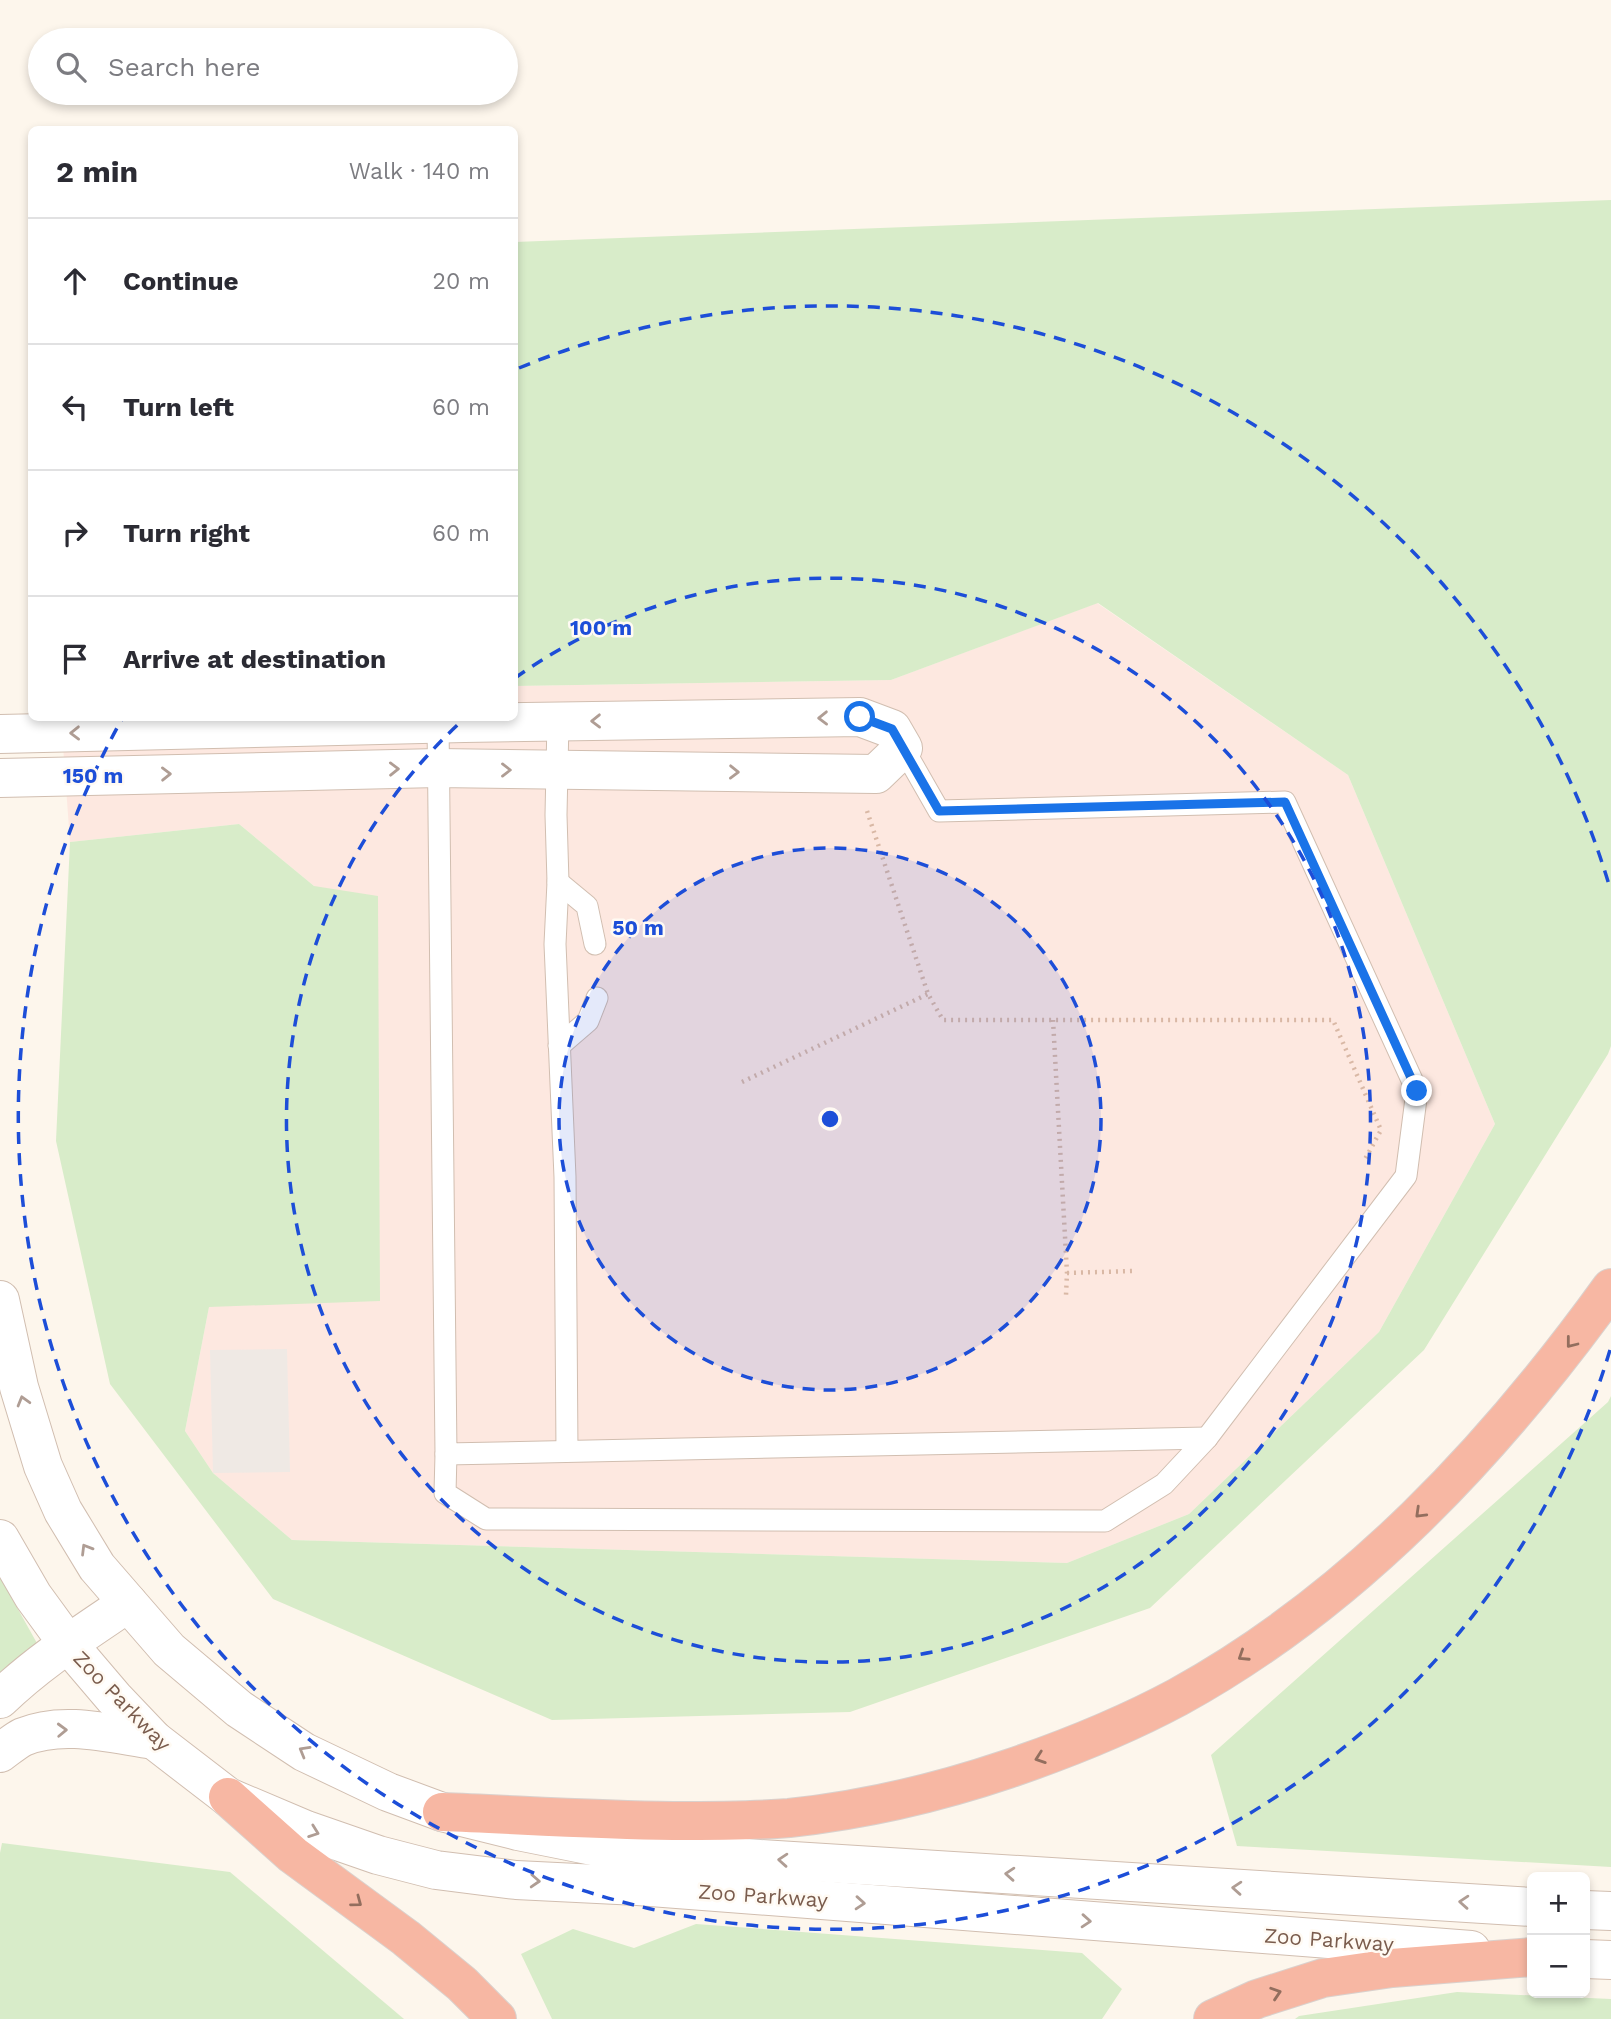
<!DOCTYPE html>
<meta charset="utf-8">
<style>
:root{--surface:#fff;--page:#f7f7f7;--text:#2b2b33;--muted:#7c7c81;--line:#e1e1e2}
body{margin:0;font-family:"Work Sans",sans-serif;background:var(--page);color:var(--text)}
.controls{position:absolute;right:21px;bottom:21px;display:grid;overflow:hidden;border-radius:10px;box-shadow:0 4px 10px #0003}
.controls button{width:63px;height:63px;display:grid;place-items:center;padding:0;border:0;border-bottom:2px solid var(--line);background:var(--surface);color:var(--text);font:35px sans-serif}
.stop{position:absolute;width:21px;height:21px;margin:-16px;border:5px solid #1a73e8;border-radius:50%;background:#fff}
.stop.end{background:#1a73e8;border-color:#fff;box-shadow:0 2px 7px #0008}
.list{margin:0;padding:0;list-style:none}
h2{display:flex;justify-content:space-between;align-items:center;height:91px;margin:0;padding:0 28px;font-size:30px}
h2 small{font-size:23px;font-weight:400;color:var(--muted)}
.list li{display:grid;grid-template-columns:46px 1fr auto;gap:21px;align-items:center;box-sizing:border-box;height:126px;padding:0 28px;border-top:2px solid var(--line)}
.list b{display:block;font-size:26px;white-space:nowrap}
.list em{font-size:23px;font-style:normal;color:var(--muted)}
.icon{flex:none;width:38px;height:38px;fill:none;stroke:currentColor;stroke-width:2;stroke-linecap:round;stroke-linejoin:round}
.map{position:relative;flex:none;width:1611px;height:2019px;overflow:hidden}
.search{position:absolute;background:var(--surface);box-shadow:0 4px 10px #0003;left:28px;top:28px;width:490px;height:77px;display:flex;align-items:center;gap:18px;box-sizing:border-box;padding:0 24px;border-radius:38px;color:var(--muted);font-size:26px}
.panel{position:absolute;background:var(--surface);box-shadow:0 4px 10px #0003;left:28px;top:126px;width:490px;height:595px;border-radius:10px}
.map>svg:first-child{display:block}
</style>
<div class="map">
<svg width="1611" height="2019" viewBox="0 0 1611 2019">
<rect width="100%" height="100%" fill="#fdf6ec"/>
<polygon fill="#fde8e0" points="1097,603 1348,775 1495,1124 1379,1332 1189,1514 1067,1563 292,1540 213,1473 185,1431 209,1307 314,886 239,824 70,842 61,718 514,718 515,686 891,680"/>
<polygon fill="#efe9e4" points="287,1349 290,1472 213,1473 210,1350"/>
<g fill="#d8ecc9">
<polygon points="1611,200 1611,1046 1608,1054 1424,1350 1150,1608 850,1712 552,1720 273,1599 110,1384 56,1141 70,842 239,824 314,886 378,896 380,1301 209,1307 185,1431 213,1473 292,1540 1067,1563 1189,1514 1379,1332 1495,1124 1348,775 1098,603 891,680 515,686 515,242"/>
<polygon points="31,367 31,669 28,666"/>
<polygon points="1611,1396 1611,1867 1237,1846 1211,1755 1608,1402"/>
<polygon points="0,1577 38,1645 10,1664 0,1673"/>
<polygon points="2,1843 230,1872 404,2019 0,2019 0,1853"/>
<polygon points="696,1924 1082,1953 1122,1989 1102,2019 552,2019 521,1954 573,1929 634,1948"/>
<polygon points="1457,1992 1611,1999 1611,2019 1295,2019 1299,2016"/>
</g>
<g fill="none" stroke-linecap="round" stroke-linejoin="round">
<g stroke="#d1beb0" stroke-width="23">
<g id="service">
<polyline points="558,721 556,815 558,882 555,944 565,1177 567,1451"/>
<polyline points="438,723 446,1454 1207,1438"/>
<polyline points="558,882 587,906 595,944"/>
<polyline points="559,1046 588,1021 597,998"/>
<polyline points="446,1454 445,1493 486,1519 1105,1521 1164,1484 1207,1438 1406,1176 1417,1091 1285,802 939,811 903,748"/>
</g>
</g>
<g stroke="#d1beb0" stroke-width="40">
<g id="minor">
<polyline points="0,734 464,723 860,717 892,729 903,748 876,774 438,768 0,778"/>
<path d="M 0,1699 C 38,1662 84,1633 128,1603"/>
</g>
</g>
<g stroke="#d1beb0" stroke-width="40">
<g id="tertiary">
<polyline points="0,1300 19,1387 43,1466 63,1511 97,1567 169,1650 239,1709 304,1752 388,1792 442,1812 518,1831 598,1847 729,1857 1532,1907"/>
<polyline points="0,1539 33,1596 68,1644 114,1698 154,1740 228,1797 306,1830 378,1855 436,1870 516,1880 638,1886 1471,1950"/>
<path d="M 0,1753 C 7,1748 15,1741 23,1737 C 63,1720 112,1734 154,1740"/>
<polyline points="1585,1910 1611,1911"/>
</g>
</g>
<g stroke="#d6c0b0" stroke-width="40">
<polyline id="secondary" points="1585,1959 1611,1960"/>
</g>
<g stroke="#dad1cd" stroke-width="40">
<g id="motorway">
<polyline points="228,1797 293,1855 406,1938 462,1984 497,2019"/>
<path d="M 442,1812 C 519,1815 596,1820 673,1821 C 712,1821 751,1821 789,1818 C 864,1810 937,1793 1008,1769 C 1067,1749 1124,1726 1178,1697 C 1354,1600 1494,1450 1611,1288"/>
<polyline points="1213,2019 1257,1999 1323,1978 1392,1968 1532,1957"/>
</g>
</g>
<g stroke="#d9b8a5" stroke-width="4.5" stroke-dasharray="2 5" stroke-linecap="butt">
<polyline points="867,811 928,994 943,1020 1333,1020 1381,1130 1364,1161"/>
<polyline points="1053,1020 1067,1273 1066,1295"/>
<polyline points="742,1082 928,994"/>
<polyline points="1067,1273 1133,1271"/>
</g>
<use href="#service" stroke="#fff" stroke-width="21"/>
<use href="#minor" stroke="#fff" stroke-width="38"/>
<use href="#tertiary" stroke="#fff" stroke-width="38"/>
<use href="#secondary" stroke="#fff" stroke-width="38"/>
<use href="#motorway" stroke="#f7b7a3" stroke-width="38"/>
</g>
<defs><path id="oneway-chevron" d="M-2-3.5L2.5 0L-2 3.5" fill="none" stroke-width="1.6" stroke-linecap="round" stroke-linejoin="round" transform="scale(1.75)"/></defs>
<g stroke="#af9d94">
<use href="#oneway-chevron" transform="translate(823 718) rotate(179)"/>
<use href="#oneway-chevron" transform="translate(596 721) rotate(179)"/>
<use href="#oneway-chevron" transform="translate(75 733) rotate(179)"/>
<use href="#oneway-chevron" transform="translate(394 769) rotate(-1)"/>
<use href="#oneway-chevron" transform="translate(506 770)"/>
<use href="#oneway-chevron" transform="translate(734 772) rotate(1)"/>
<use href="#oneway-chevron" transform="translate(166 774) rotate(-1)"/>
<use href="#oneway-chevron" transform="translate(23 1401) rotate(-106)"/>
<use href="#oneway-chevron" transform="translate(86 1549) rotate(-121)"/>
<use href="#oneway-chevron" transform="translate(62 1730) rotate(-2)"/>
<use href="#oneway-chevron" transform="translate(304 1751) rotate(-150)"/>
<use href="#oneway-chevron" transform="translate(314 1832) rotate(20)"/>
<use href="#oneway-chevron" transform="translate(783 1860) rotate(-176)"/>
<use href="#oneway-chevron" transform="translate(1010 1874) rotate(-176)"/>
<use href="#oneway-chevron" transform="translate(535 1881) rotate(3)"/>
<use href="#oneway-chevron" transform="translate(1237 1888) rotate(-176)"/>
<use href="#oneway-chevron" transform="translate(1464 1902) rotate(-176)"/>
<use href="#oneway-chevron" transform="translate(860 1903) rotate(4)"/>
<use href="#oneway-chevron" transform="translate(1086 1921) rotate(4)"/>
</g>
<g stroke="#936e5e">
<use href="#oneway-chevron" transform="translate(1571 1343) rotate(128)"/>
<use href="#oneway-chevron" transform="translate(1420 1513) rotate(136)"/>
<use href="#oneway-chevron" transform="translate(1243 1656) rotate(147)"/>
<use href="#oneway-chevron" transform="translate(1040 1758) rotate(161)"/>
<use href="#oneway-chevron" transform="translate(357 1902) rotate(37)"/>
<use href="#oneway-chevron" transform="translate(1276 1993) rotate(-18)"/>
</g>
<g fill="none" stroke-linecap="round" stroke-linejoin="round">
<polyline stroke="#1a73e8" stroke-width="9" points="860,717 892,729 939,811 1285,802 1417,1091"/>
</g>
<circle cx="830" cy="1119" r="271" fill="#1d4ed8" fill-opacity=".12"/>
<g fill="none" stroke="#1d4ed8" stroke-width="3.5" stroke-dasharray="12 9">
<circle cx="830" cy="1119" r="271"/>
<path d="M515 678A542 542 0 1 1 464 719"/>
<path d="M1610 1350A813 813 0 1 1 122 719M519 368A813 813 0 0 1 1610 888"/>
</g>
<g text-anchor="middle" stroke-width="5" stroke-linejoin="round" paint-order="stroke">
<g font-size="21" fill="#7a5c4d" stroke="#fffaf3">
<text transform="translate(122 1701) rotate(46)" y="7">Zoo Parkway</text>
<text transform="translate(763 1896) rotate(4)" y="7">Zoo Parkway</text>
<text transform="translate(1329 1940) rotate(4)" y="7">Zoo Parkway</text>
</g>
</g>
<circle cx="830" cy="1119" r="10" fill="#1d4ed8" stroke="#fffaf3" stroke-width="3.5"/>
<g font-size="21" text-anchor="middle" font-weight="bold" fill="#1d4ed8" stroke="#fffaf3" stroke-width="5" stroke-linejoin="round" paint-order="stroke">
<text x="601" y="635">100 m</text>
<text x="93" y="783">150 m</text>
<text x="638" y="935">50 m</text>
</g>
</svg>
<div class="controls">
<button>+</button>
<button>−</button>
</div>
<div class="stop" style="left:860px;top:717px"></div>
<div class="stop end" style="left:1417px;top:1091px"></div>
<div class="search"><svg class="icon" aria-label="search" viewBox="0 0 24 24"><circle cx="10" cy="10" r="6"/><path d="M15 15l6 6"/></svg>Search here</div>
<section class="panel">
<h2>2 min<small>Walk · 140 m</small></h2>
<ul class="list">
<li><svg class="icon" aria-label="ahead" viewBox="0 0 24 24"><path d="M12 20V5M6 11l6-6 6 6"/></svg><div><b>Continue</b></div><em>20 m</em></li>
<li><svg class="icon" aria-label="left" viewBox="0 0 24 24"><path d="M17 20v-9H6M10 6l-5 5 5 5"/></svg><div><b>Turn left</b></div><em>60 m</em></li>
<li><svg class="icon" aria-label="right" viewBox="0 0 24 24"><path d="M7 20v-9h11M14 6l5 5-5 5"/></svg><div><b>Turn right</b></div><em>60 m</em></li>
<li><svg class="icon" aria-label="arrive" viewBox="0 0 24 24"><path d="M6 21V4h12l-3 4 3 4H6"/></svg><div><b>Arrive at destination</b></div></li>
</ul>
</section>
</div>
